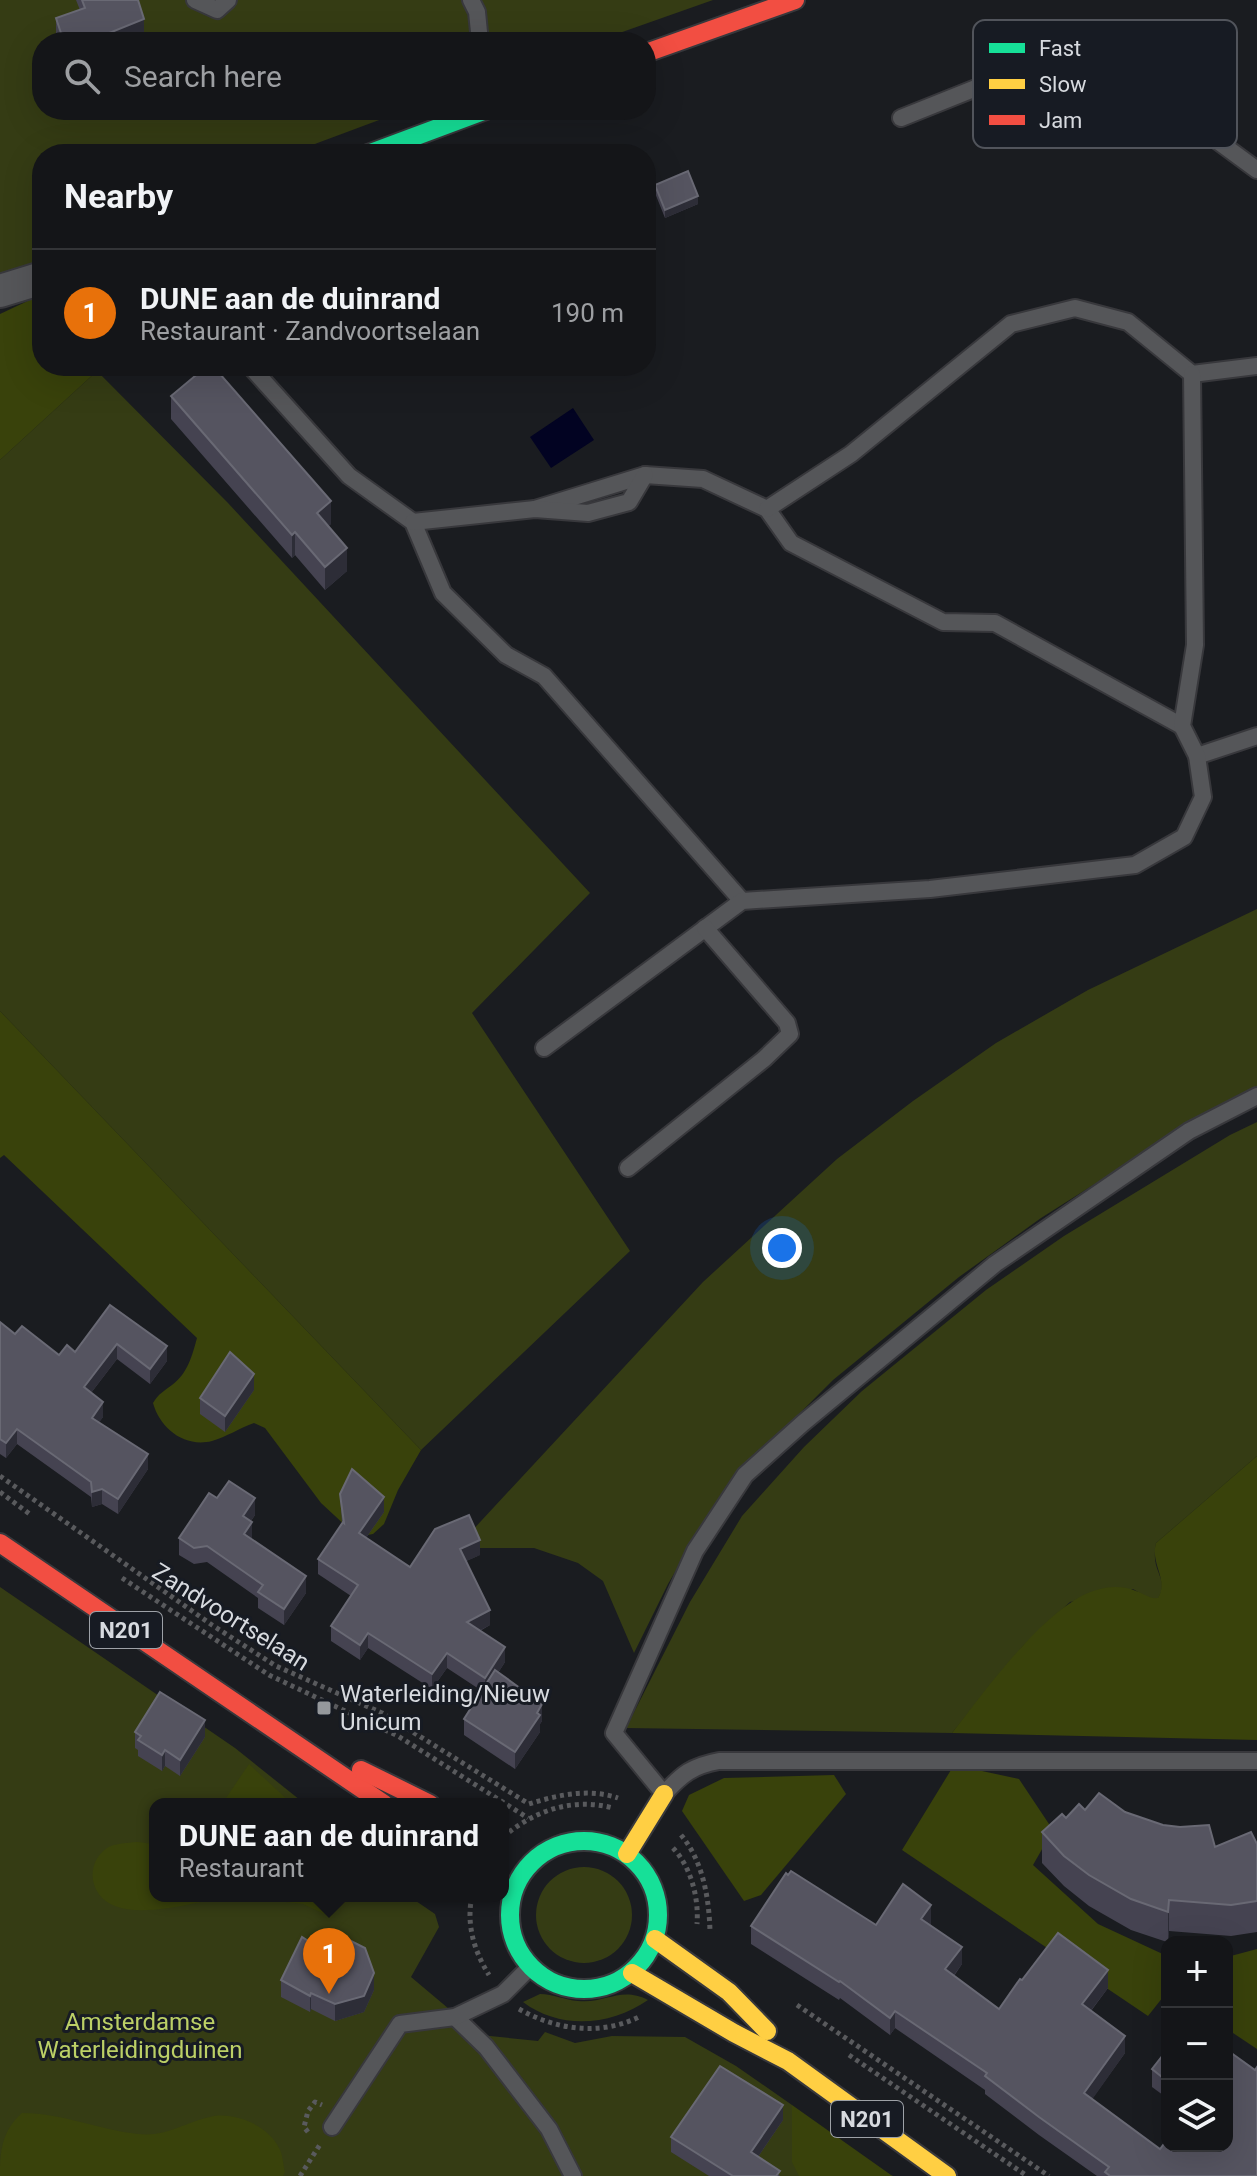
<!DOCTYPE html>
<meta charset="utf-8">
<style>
:root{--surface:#141518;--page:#1d1e21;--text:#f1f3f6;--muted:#9d9fa2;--line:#333437;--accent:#8c9099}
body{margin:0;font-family:Roboto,sans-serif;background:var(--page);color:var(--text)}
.controls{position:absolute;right:24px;bottom:24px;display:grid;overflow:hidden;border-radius:16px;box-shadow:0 8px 32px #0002}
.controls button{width:72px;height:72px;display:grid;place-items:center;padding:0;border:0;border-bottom:2px solid var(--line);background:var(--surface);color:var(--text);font:40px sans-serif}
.you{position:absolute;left:782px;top:1248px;width:28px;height:28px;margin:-20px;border:6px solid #fff;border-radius:50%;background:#1a73e8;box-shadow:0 0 0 12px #1a73e833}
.badge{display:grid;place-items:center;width:52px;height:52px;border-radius:50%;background:var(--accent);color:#fff;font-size:26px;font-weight:700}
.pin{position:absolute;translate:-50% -66px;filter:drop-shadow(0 2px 4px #0008)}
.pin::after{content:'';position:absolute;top:42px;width:28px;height:24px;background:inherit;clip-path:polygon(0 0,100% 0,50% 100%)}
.popup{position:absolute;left:149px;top:1798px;width:360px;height:104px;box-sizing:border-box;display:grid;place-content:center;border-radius:16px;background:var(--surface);filter:drop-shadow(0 2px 6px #0005);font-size:26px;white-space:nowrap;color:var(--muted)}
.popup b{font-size:30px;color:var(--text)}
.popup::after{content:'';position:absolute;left:50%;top:100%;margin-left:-16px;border:16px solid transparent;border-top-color:var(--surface)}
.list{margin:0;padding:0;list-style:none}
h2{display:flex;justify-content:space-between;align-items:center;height:104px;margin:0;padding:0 32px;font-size:34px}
h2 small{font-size:26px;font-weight:400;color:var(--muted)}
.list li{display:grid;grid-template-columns:52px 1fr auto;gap:24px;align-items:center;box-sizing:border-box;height:128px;padding:0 32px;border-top:2px solid var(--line)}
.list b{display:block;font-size:30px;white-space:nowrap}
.list p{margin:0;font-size:26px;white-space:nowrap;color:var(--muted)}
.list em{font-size:26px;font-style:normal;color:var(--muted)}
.icon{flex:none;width:44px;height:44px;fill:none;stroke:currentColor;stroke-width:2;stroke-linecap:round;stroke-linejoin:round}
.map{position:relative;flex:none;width:1257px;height:2176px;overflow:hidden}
.search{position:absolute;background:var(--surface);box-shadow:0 8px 32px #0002;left:32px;top:32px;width:624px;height:88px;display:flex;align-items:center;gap:20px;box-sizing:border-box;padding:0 28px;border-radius:32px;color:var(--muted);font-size:30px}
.panel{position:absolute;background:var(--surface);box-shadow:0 8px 32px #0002;left:32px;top:144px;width:624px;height:232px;border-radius:32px}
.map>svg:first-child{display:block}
</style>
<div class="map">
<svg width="1257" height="2176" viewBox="0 0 1257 2176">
<rect width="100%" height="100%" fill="#1a1c20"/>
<g fill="#353c14">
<polygon points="0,0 713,0 594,42 42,42 42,110 406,110 288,154 42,154 42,259 0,277"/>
<polygon points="97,371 228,503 590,893 472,1013 630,1251 421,1450 0,1011 0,460"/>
<polygon points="1257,909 1257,1094 1128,1163 1041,1218 959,1277 833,1380 776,1437 696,1536 668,1584 634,1653 603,1581 578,1563 534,1548 456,1548 703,1282 837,1159 913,1101 996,1043 1088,990"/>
<path d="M 1257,1122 L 1257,1456 L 1156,1543 C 1155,1551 1154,1558 1156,1565 C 1160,1579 1166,1584 1158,1599 L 1150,1599 L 1133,1589 L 1070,1602 L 1023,1646 L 952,1733 L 626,1728 L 690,1602 L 742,1516 L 804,1447 L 862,1391 L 986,1290 L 1064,1236 L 1230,1135 Z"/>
<polygon points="0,1587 235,1748 305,1804 155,1804 155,1896 419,1896 416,1901 435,1914 439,1927 411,1977 480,2035 538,2041 545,2032 575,2043 612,2036 685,2037 736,2066 792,2105 792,2121 872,2176 0,2176"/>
<circle cx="584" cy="1915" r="48"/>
<path d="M 540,1994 C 553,1994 565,2000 578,2001 C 606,2004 620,1986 648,2000 C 611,2026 560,2030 523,2002 Z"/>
</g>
<g fill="#39420b">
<polygon points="34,298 42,311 42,366 90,366 97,371 0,460 0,314"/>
<path d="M 0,1011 L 421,1450 L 398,1490 L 384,1524 L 373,1534 L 362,1536 L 348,1528 L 321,1503 L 265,1428 L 254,1423 C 240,1428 226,1437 212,1441 C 184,1448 160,1428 153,1403 C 159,1393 163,1392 172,1385 C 188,1373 192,1356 197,1338 L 4,1155 L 0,1158 Z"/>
<path d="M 1257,1456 L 1257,1740 L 952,1733 C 985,1692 1048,1601 1100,1589 C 1110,1586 1126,1586 1136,1591 C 1145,1594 1149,1599 1158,1598 C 1169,1579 1150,1564 1156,1543 Z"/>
<polygon points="249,1764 292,1804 222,1804"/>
<polygon points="954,1765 1019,1779 1053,1830 1033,1865 1098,1924 1167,1956 1167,1992 1148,2016 902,1850"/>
<polygon points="834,1775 846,1794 761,1895 744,1901 682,1811 689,1795 724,1778"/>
<path d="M 137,1842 L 155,1844 L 155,1896 L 231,1896 C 200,1901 145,1918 115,1906 C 90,1897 84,1864 107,1848 C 115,1843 128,1843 137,1842 Z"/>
<polygon points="239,1896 342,1896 331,1917 303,1904"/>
<polygon points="1257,1949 1257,2049 1227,2029 1227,1957"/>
<polygon points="792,2105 891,2175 893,2176 799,2176 792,2162"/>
<path d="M 22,2113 C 62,2113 99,2130 138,2134 C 167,2137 183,2123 210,2117 C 233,2111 268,2125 279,2148 C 283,2154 283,2165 285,2172 L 283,2176 L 0,2176 C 0,2150 2,2131 22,2113 Z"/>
</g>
<polygon fill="#020322" points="573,408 594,440 551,468 530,437"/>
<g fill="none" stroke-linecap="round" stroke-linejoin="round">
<g stroke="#38383c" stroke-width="20">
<g id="lane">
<polyline points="195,0 217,10 228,0"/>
<polyline points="471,0 477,12 480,42"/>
<polyline points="901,118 1086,44 1257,170"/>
<polyline points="250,366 349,476 413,522 443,593 506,655 544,676 742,901"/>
<polyline points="535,509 645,475 703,479 767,509 791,543 943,622 995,623 1182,726"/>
<polyline points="767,509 851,454 1011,324 1075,308 1128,322 1192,374 1257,366"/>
<polyline points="413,522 535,509 588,513 629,502 645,475"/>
<polyline points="1197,756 1257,736"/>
<polyline points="544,1048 742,901 930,889 1135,865 1184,837 1203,797 1197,756 1182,726 1195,645 1192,374"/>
<path d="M 1257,1096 L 1189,1131 L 995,1264 L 803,1423 L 745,1475 L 695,1551 L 614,1733 L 664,1794 C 682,1774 692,1766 719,1761 L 1257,1761"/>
<polyline points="628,1168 764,1059 790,1034 787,1023 705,928"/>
<polyline points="455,2017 486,2047 549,2129 573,2176"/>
<polyline points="332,2127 400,2024 455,2017 503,1994 530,1967"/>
</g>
</g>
<g stroke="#38383c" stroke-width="36">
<polyline id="street" points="0,291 42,278"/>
</g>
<g stroke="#38383c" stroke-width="22">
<g id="fast">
<polyline points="368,154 486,110"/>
<circle cx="584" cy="1915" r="74"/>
</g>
</g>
<g stroke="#38383c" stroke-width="22">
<g id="slow">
<polyline points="627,1854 664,1794"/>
<polyline points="655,1939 729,1992 767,2031"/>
<polyline points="632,1973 734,2033 788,2061 947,2176"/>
</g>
</g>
<g stroke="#38383c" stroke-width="22">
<g id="jam">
<polyline points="646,53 795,0"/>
<polyline points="0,1543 384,1804"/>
<polyline points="361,1770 430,1804"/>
</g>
</g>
<g stroke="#595a5d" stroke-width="5" stroke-dasharray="4 4" stroke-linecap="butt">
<path d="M 0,1476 L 212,1625 L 276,1666 L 382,1713 L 529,1804 C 557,1795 589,1788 618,1798"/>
<polyline points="0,1492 31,1515"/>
<polyline points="122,1578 269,1675 398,1736 528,1818"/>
<path d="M 681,1835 C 703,1861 709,1898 710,1931"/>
<path d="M 503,1837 C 534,1811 572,1797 613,1808"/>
<path d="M 673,1848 C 691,1867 699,1898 697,1924"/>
<path d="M 472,1896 C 466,1924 474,1951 489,1975"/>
<polyline points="797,2005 1049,2176"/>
<path d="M 519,2009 C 556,2030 600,2036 639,2017"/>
<polyline points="849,2055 1027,2176"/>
<polyline points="308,2132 304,2127 308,2111 315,2102 322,2105"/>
<polyline points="300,2176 321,2143"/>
</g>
<use href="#lane" stroke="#555659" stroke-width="16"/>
<use href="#street" stroke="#555659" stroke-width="32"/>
<use href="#fast" stroke="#16e098" stroke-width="18"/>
<use href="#slow" stroke="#ffcf43" stroke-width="18"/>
<use href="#jam" stroke="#f24e42" stroke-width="18"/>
</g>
<g fill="#454351">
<polygon points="76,0 138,0 144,35 127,42 58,42 56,34 56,18 80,10"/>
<polygon points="655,185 698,204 665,218 655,193"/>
<polygon points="171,396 331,524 328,526 347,571 325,590 295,555 292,558 171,419"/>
<polygon points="110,1305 167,1361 150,1384 117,1359 91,1393 103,1417 99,1422 148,1469 118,1514 102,1504 92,1507 91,1497 17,1444 6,1458 0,1454 0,1322 15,1334 59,1355 75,1352"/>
<polygon points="254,1390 225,1432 200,1414 200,1398"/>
<polygon points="340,1494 384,1512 366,1538 410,1567 480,1555 466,1561 490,1625 480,1631 505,1662 498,1673 542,1721 540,1724 540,1732 515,1769 464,1735 464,1719 482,1691 447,1668 432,1689 368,1648 360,1660 331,1641 331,1626 351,1596 318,1574 318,1559 342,1523"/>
<polygon points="217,1498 255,1515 251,1521 251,1539 306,1593 284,1625 258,1608 258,1598 207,1562 194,1564 179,1555 179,1538"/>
<polygon points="135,1732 205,1737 180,1776 165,1766 162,1771 138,1756 138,1750 135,1748"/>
<polygon points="1085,1810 1125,1812 1215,1847 1257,1844 1257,1932 1231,1936 1169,1931 1168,1942 1167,1942 1131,1930 1089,1906 1064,1886 1042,1863 1042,1832 1066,1818"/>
<polygon points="788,1875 876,1925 931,1923 930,1924 962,1964 954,1976 999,2009 1022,1980 1108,1988 1091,2011 1125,2053 1092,2099 1160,2149 1257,2176 1097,2176 1039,2135 985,2094 985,2090 895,2028 890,2035 840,1998 839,2000 751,1944 751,1926"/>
<polygon points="281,1980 374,1990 364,2012 335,2021 311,2009 310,2012 281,1997"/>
<polygon points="1167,2050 1167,2098 1152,2087 1152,2069"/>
<polygon points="783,2120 758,2157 780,2176 709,2176 671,2152 671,2137"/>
</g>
<g fill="#2d2d37">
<polygon points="144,19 144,35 127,42 87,42"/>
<polygon points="698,196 698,204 665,218 665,210"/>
<polygon points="331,501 331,524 317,536 317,513"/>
<polygon points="295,532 295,555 292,558 292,535"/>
<polygon points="347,548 347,571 325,590 325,567"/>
<polygon points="117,1344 117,1359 84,1402 84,1387"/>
<polygon points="167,1346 167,1361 150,1384 150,1369"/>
<polygon points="254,1374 254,1390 225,1432 225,1416"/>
<polygon points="103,1402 103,1417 92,1433 92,1418"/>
<polygon points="17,1429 17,1444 6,1458 6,1443"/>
<polygon points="148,1454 148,1469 118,1514 118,1499"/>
<polygon points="102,1489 102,1504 92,1507 92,1492"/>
<polygon points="384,1497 384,1512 359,1548 359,1533"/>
<polygon points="255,1498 255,1515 243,1532 243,1516"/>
<polygon points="252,1522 252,1538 244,1550 244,1534"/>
<polygon points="480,1540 480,1555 460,1564 460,1549"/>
<polygon points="306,1576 306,1593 284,1625 284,1609"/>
<polygon points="490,1610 490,1625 467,1637 467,1622"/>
<polygon points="368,1633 368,1648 360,1660 360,1645"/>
<polygon points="505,1647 505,1662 485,1693 485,1678"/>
<polygon points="447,1653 447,1668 432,1689 432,1674"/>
<polygon points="542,1704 542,1721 540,1724 540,1732 515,1769 515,1752"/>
<polygon points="205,1720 205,1737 180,1776 180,1760"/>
<polygon points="165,1750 165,1766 162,1771 162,1755"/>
<polygon points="1169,1900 1169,1931 1168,1942 1168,1912"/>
<polygon points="931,1905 931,1923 921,1936 921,1919"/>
<polygon points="962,1947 962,1964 945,1987 945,1969"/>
<polygon points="1108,1970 1108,1988 1082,2022 1082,2004"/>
<polygon points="374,1973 374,1990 364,2012 335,2021 335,2004"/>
<polygon points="311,1993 311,2009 310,2012 310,1996"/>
<polygon points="895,2011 895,2028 890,2035 890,2018"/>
<polygon points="1125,2036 1125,2053 1084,2111 1084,2093"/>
<polygon points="783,2105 783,2120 751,2167 751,2152"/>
</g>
<g fill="#555460" stroke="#696974" stroke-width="2">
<polygon points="82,0 138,0 144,19 87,42 64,42 56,18 85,8"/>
<polygon points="688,171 698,196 665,210 655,185"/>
<polygon points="207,366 213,366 331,501 317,513 347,548 325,567 295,532 292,535 171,396"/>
<polygon points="110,1305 167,1346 150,1369 117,1344 84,1387 103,1402 92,1418 148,1454 118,1499 102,1489 92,1492 91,1482 17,1429 6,1443 0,1439 0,1322 15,1334 22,1326 59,1355 67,1345 75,1352"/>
<polygon points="230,1352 254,1374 225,1416 200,1398"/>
<polygon points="352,1469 384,1497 359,1533 410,1567 435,1529 469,1515 480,1540 460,1549 490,1610 467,1622 505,1647 485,1678 447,1653 432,1674 368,1633 360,1645 331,1626 358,1585 318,1559 343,1522 344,1523 340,1494"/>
<polygon points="229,1481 255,1498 243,1516 252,1522 244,1534 306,1576 284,1609 258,1592 263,1585 207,1546 194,1548 179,1538 209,1493 217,1498"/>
<polygon points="495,1670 542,1704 537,1713 540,1715 515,1752 464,1719"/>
<polygon points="160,1692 205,1720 180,1760 165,1750 162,1755 138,1740 141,1736 135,1732"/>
<polygon points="1099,1793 1125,1812 1163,1825 1180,1827 1209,1825 1215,1847 1251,1832 1257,1844 1257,1901 1231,1905 1169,1900 1168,1912 1131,1899 1089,1875 1064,1856 1042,1832 1062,1814 1066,1818 1079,1804 1085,1810"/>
<polygon points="791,1871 876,1925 903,1884 931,1905 921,1919 962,1947 945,1969 999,2009 1020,1979 1022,1980 1058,1933 1108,1970 1082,2004 1125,2036 1084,2093 1160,2149 1167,2140 1167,2146 1227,2146 1227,2050 1255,2070 1257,2067 1257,2176 1110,2176 1105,2172 1109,2167 1039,2117 985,2076 987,2073 895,2011 890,2018 840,1981 839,1982 751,1926 786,1873 788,1875"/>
<polygon points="341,1936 365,1948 374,1973 364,1996 335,2004 311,1993 310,1996 281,1980 302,1937 313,1944"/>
<polygon points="1167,2050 1167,2081 1152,2069"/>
<polygon points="720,2066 783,2105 751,2152 780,2171 776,2176 733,2176 671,2137"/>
</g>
<rect fill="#95989c" stroke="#171b23" stroke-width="3" x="316" y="1700" width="16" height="16" rx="4"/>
<g text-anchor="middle" stroke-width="6" stroke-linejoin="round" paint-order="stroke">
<g fill="#171b23" stroke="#9da1a7" stroke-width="2">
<rect x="90" y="1612" width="72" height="36" rx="6"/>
<rect x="831" y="2101" width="72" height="36" rx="6"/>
</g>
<g font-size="22" font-weight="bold" fill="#d7dadf">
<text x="126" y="1638">N201</text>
<text x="867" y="2127">N201</text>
</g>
<g font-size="24" fill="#d7dadf" stroke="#171b23">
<text transform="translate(231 1617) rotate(32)" y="8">Zandvoortselaan</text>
</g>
<g font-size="24" fill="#d7dadf" stroke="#171b23" text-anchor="start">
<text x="340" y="1702">Waterleiding/Nieuw<tspan x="340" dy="28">Unicum</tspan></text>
</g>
<g font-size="24" fill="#bcd066" stroke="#171b23">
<text x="140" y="2030">Amsterdamse<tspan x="140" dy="28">Waterleidingduinen</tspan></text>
</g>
</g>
<rect x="973" y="20" width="264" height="128" rx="12" fill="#171b23" stroke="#51545b" stroke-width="2"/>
<rect x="989" y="43" width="36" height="10" fill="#16e098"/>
<rect x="989" y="79" width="36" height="10" fill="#ffcf43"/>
<rect x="989" y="115" width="36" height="10" fill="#f24e42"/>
<g font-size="22" fill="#d7dadf">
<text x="1039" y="56">Fast</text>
<text x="1039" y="92">Slow</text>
<text x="1039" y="128">Jam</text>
</g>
</svg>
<div class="controls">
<button>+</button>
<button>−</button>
<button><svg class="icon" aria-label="layers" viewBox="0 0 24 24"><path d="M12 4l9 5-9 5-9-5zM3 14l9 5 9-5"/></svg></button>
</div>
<div class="you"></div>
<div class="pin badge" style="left:329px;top:1994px;background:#e8710a">1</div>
<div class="popup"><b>DUNE aan de duinrand</b>Restaurant</div>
<div class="search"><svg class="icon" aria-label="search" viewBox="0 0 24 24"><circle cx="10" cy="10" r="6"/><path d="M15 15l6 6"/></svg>Search here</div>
<section class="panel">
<h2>Nearby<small></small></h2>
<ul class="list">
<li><span class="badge" style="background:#e8710a">1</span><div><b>DUNE aan de duinrand</b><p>Restaurant · Zandvoortselaan</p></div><em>190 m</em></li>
</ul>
</section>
</div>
